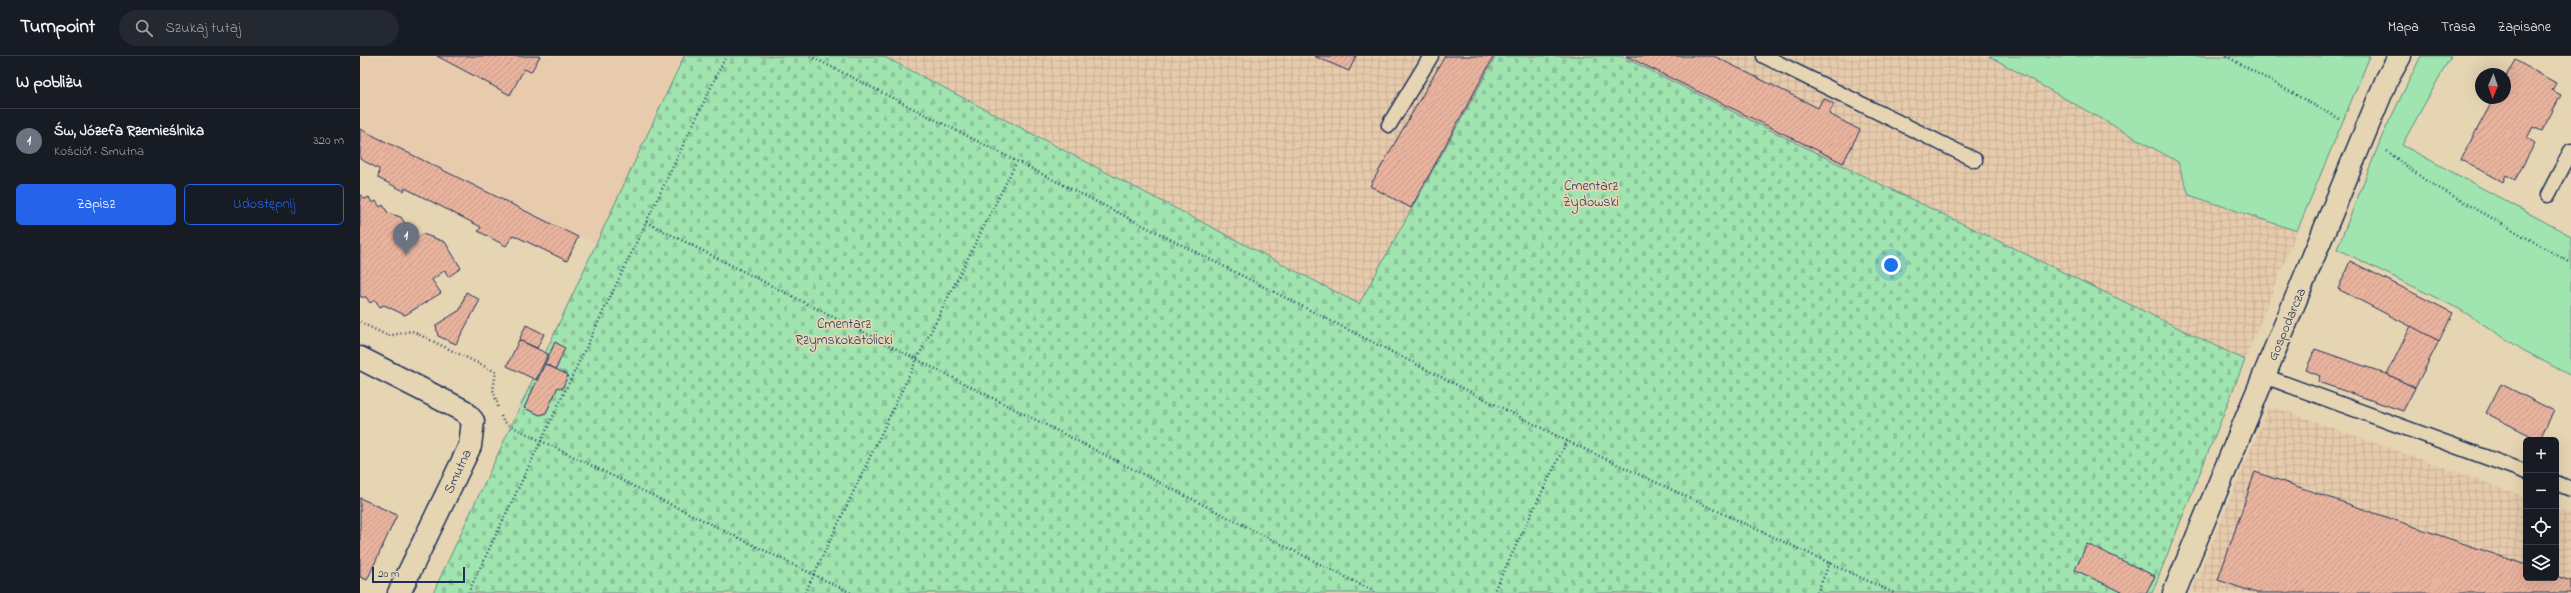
<!DOCTYPE html>
<html lang="pl">
<meta charset="utf-8">
<style>
:root{--surface:#171b24;--page:#242831;--text:#f1f3f6;--muted:#9ea1a6;--line:#363941;--accent:#2563eb}
body{margin:0;font-family:"Indie Flower",sans-serif;background:var(--page);color:var(--text)}
.controls{position:absolute;right:12px;bottom:12px;display:grid;overflow:hidden;border-radius:6px;box-shadow:0 4px 16px #0002}
.controls button{width:36px;height:36px;display:grid;place-items:center;padding:0;border:0;border-bottom:1px solid var(--line);background:var(--surface);color:var(--text);font:20px sans-serif}
.compass{position:absolute;left:2115px;top:12px;width:36px;height:36px;border-radius:50%;background:var(--surface);box-shadow:0 4px 16px #0002;rotate:182deg}
.scale{position:absolute;left:12px;bottom:10px;width:93px;box-sizing:border-box;padding-left:4px;border:2px solid #1b2f5e;border-top:0;font-size:11px;line-height:14px;white-space:nowrap;color:#1b2f5e;-webkit-text-stroke:3px #e6d5b2;paint-order:stroke}
.you{position:absolute;left:1531px;top:209px;width:14px;height:14px;margin:-10px;border:3px solid #fff;border-radius:50%;background:#1a73e8;box-shadow:0 0 0 6px #1a73e833}
.badge{display:grid;place-items:center;width:26px;height:26px;border-radius:50%;background:var(--accent);color:#fff;font-size:13px;font-weight:700}
.pin{position:absolute;translate:-50% -33px;filter:drop-shadow(0 1px 2px #0008)}
.pin::after{content:'';position:absolute;top:21px;width:14px;height:12px;background:inherit;clip-path:polygon(0 0,100% 0,50% 100%)}
.list{margin:0;padding:0;list-style:none}
h2{display:flex;justify-content:space-between;align-items:center;height:52px;margin:0;padding:0 16px;font-size:17px}
h2 small{font-size:13px;font-weight:400;color:var(--muted)}
.list li{display:grid;grid-template-columns:26px 1fr auto;gap:12px;align-items:center;box-sizing:border-box;height:64px;padding:0 16px;border-top:1px solid var(--line)}
.list b{display:block;font-size:15px;white-space:nowrap}
.list p{margin:0;font-size:13px;white-space:nowrap;color:var(--muted)}
.list em{font-size:13px;font-style:normal;color:var(--muted)}
.actions{display:flex;gap:8px;padding:12px 16px}
.actions a{flex:1;padding:9px 0;border:1px solid var(--accent);border-radius:6px;text-align:center;font-size:14px;color:var(--accent)}
.actions .main{background:var(--accent);color:#fff}
.icon{flex:none;width:22px;height:22px;fill:none;stroke:currentColor;stroke-width:2;stroke-linecap:round;stroke-linejoin:round}
.map{position:relative;flex:none;width:2211px;height:537px;overflow:hidden}
header{display:flex;align-items:center;gap:24px;box-sizing:border-box;height:56px;padding:0 20px;background:var(--surface);border-bottom:1px solid var(--line)}
header strong{font-size:19px}
nav{display:flex;gap:22px;margin-inline-start:auto;font-size:14px}
.search{width:280px;height:36px;background:var(--page);display:flex;align-items:center;gap:10px;box-sizing:border-box;padding:0 14px;border-radius:22px;color:var(--muted);font-size:15px}
main{display:flex}
aside{flex:1;background:var(--surface)}
.map>svg:first-child{display:block}
</style>
<header>
<strong>Turnpoint</strong>
<div class="search"><svg class="icon" aria-label="search" viewBox="0 0 24 24"><circle cx="10" cy="10" r="6"/><path d="M15 15l6 6"/></svg>Szukaj tutaj</div>
<nav><a>Mapa</a><a>Trasa</a><a>Zapisane</a></nav>
</header>
<main>
<aside>
<h2>W pobliżu<small></small></h2>
<ul class="list">
<li><span class="badge" style="background:#6b7280">1</span><div><b>Św, Józefa Rzemieślnika</b><p>Kościół · Smutna</p></div><em>320 m</em></li>
</ul>
<div class="actions"><a class="main">Zapisz</a><a>Udostępnij</a></div>
</aside>
<div class="map">
<svg width="2211" height="537" viewBox="0 0 2211 537">
<defs>
<pattern id="industrial-grid" width="8" height="8" patternUnits="userSpaceOnUse"><rect width="8" height="8" fill="#e7cbac"/><path d="M0 4h8M4 0v8" fill="none" stroke="#c6af96"/></pattern>
<pattern id="cemetery-stones" width="16" height="16" patternUnits="userSpaceOnUse"><rect width="16" height="16" fill="#a0e4b0"/><path d="M2 7V4a2 2 0 0 1 4 0v3zM10 15v-3a2 2 0 0 1 4 0v3z" fill="#89c49a"/></pattern>
<pattern id="building-hatch" width="6" height="6" patternUnits="userSpaceOnUse"><rect width="6" height="6" fill="#e9b39d"/><path d="M-1 1l2-2M0 6l6-6M5 7l2-2" fill="none" stroke="#c79a8a"/></pattern>
</defs>
<rect width="100%" height="100%" fill="#e6d5b2"/>
<filter id="ink" filterUnits="userSpaceOnUse"><feTurbulence type="fractalNoise" baseFrequency=".025" numOctaves="2"/><feDisplacementMap in="SourceGraphic" scale="8" xChannelSelector="R" yChannelSelector="G"/><feConvolveMatrix kernelMatrix="1 2 1 2 8 2 1 2 1" color-interpolation-filters="sRGB"/></filter>
<g filter="url(#ink)">
<polygon fill="#e7cbac" points="0,0 322,0 236,188 0,73"/>
<g fill="url(#industrial-grid)">
<polygon points="525,0 1136,0 999,248"/>
<polygon points="1261,0 1629,0 1818,106 1829,139 1937,175 1885,304 1485,111"/>
<polygon points="1908,352 1920,353 2166,441 2166,522 2196,522 2196,452 2211,457 2211,537 1831,537"/>
</g>
<g fill="#a0e4b0" stroke="#5e8a87">
<polygon points="1629,0 2010,0 1937,175 1829,139 1818,106"/>
<polygon points="2061,0 2091,0 2042,89 2211,180 2211,320 2163,294 2101,254 1977,193 2023,78"/>
</g>
<polygon fill="url(#cemetery-stones)" stroke="#5e8a87" points="324,0 523,0 999,248 1136,0 1261,0 1485,111 1885,304 1792,537 73,537"/>
<g fill="url(#building-hatch)" stroke="#1b2f5e">
<polygon points="77,0 180,0 171,16 164,13 150,39"/>
<polygon points="954,0 996,0 989,15"/>
<polygon points="1085,0 1134,0 1051,152 1010,130"/>
<polygon points="1266,0 1354,0 1458,52 1463,42 1474,48 1469,58 1500,74 1483,107"/>
<polygon points="2155,4 2196,27 2192,34 2201,39 2182,75 2173,71 2167,82 2175,87 2155,124 2146,119 2143,126 2101,103 2134,42 2145,42 2145,22"/>
<polygon points="0,73 218,181 207,205 153,179 146,190 118,175 121,171 45,132 44,135 18,122 19,113 0,103"/>
<polygon points="0,138 5,143 9,141 12,147 16,145 20,151 23,149 28,157 41,161 54,183 63,178 85,186 101,212 88,221 85,214 72,224 81,237 45,259 24,249 20,251 15,244 10,247 6,241 0,241"/>
<polygon points="1990,205 2093,257 2079,285 1978,233"/>
<polygon points="106,236 120,244 96,288 78,280 76,269 100,254"/>
<polygon points="166,269 184,278 177,292 159,284"/>
<polygon points="2051,270 2079,285 2055,332 2027,318"/>
<polygon points="159,284 188,298 176,324 147,310"/>
<polygon points="195,286 205,292 196,313 185,308"/>
<polygon points="1955,293 2027,318 2055,332 2043,355 1958,326 1960,320 1946,314"/>
<polygon points="185,308 208,319 202,333 198,331 186,357 180,359 164,352"/>
<polygon points="2141,328 2194,355 2179,384 2126,357"/>
<polygon points="1895,416 2166,509 2166,522 2196,522 2196,520 2211,525 2211,537 1896,537 1858,524"/>
<polygon points="0,442 37,459 7,524 0,521"/>
<polygon points="1727,488 1795,520 1786,537 1764,537 1715,514"/>
</g>
<g fill="none" stroke-linecap="round" stroke-linejoin="round">
<g stroke="#1b2f5e" stroke-width="17">
<g id="service">
<polyline points="1404,0 1615,104"/>
<polyline points="1029,69 1071,0"/>
<polyline points="2188,139 2211,95"/>
<polyline points="1904,320 2166,416"/>
<polyline points="2196,427 2211,433"/>
</g>
</g>
<g stroke="#1b2f5e" stroke-width="25">
<g id="minor">
<polyline points="0,302 104,355 113,365 110,390 39,537"/>
<polyline points="1814,537 2027,23 2040,0"/>
</g>
</g>
<g stroke="#1b2f5e" stroke-width="2.5" stroke-dasharray="1 3" stroke-linecap="butt">
<polyline points="450,0 1207,385 1534,537"/>
<polyline points="1866,0 1981,64"/>
<polyline points="2027,95 2065,124 2211,207"/>
<polyline points="286,166 1017,537"/>
<polyline points="0,266 28,280 52,275 136,316 133,334 138,351"/>
<polyline points="141,360 143,365 151,370 491,537"/>
<polyline points="108,537 366,0"/>
<polyline points="445,537 556,305 656,107"/>
<polyline points="1133,537 1207,385"/>
<polyline points="1457,537 1470,506"/>
</g>
<use href="#service" stroke="#e6d5b2" stroke-width="14"/>
<use href="#minor" stroke="#e6d5b2" stroke-width="22"/>
</g>
</g>
<g text-anchor="middle" stroke-width="3.5" stroke-linejoin="round" paint-order="stroke">
<g font-size="14" fill="#284166" stroke="#e6d5b2">
<text x="1231" y="134">Cmentarz<tspan x="1231" dy="16">Żydowski</tspan></text>
<text x="484" y="272">Cmentarz<tspan x="484" dy="16">Rzymskokatolicki</tspan></text>
</g>
<g font-size="14" fill="#1b2f5e" stroke="#e6d5b2">
<text transform="translate(1926 268) rotate(-67)" y="5">Gospodarcza</text>
<text transform="translate(97 415) rotate(-65)" y="5">Smutna</text>
</g>
</g>
</svg>
<div class="controls">
<button>+</button>
<button>−</button>
<button><svg class="icon" aria-label="locate" viewBox="0 0 24 24"><circle cx="12" cy="12" r="6"/><path d="M12 2v4M12 18v4M2 12h4M18 12h4"/></svg></button>
<button><svg class="icon" aria-label="layers" viewBox="0 0 24 24"><path d="M12 4l9 5-9 5-9-5zM3 14l9 5 9-5"/></svg></button>
</div>
<svg class="compass" viewBox="-18 -18 36 36"><path d="M0-13l5 13h-10z" fill="#e53935"/><path d="M0 13l5-13h-10z" fill="#9ea1a6"/></svg>
<div class="scale">20 m</div>
<div class="you"></div>
<div class="pin badge" style="left:46px;top:199px;background:#6b7280">1</div>
</div>
</main>
